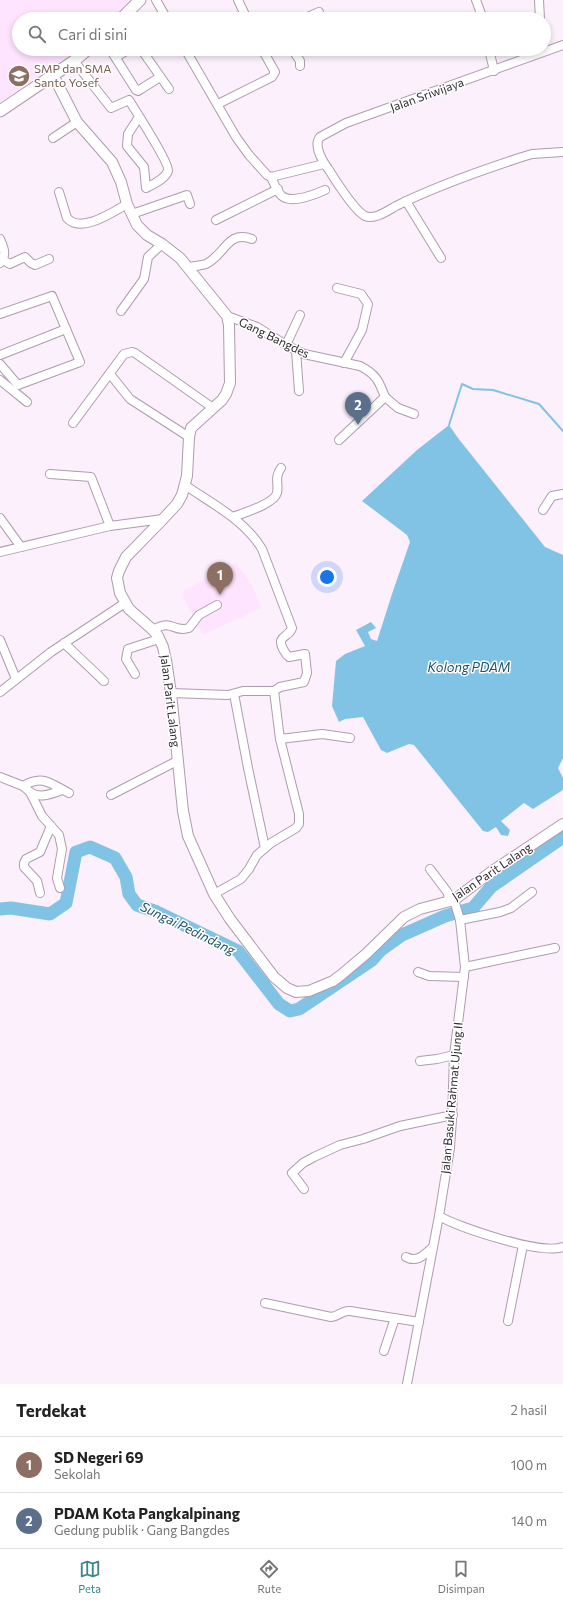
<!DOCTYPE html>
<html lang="id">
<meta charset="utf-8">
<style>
:root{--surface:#fff;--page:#f2f2f2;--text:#222;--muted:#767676;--line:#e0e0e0;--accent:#3c848b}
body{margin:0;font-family:Commissioner,sans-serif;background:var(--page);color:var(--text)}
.you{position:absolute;left:327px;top:577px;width:14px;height:14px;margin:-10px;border:3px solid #fff;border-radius:50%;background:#1a73e8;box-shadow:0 0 0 6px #1a73e833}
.badge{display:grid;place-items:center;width:26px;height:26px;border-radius:50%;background:var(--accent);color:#fff;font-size:13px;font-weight:700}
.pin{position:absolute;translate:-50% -33px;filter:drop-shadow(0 1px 2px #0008)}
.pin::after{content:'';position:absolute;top:21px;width:14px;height:12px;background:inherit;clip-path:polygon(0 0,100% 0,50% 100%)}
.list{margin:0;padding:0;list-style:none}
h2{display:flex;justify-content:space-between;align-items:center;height:52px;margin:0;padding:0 16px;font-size:17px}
h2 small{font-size:13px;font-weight:400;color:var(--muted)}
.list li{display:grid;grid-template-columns:26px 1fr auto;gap:12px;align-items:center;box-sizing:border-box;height:56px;padding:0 16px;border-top:1px solid var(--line)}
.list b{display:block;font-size:15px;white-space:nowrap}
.list p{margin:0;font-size:13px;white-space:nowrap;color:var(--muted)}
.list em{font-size:13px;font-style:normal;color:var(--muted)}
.icon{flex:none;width:22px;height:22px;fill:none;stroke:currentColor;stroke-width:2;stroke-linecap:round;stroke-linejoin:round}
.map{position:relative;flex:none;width:563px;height:1384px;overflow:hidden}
.search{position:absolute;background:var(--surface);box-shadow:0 2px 6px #0003;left:12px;right:12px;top:12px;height:44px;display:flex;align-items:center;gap:10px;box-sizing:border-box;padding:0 14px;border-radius:22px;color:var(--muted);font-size:15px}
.sheet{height:164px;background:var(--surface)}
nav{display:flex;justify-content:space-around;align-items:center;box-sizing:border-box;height:56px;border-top:1px solid var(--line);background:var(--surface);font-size:11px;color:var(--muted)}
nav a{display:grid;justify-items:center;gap:2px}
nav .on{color:var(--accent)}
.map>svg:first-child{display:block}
</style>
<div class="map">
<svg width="563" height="1384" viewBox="0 0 563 1384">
<rect width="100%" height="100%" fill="#fcf0fd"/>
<g fill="#fee4ff">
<polygon points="0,0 130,0 111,19 19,19 19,49 78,49 0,103"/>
<polygon points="236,563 252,585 261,608 203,635 184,599 183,591"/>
</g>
<polygon fill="#80c3e5" points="449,425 458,438 545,547 563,555 563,758 558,768 563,778 563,790 533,809 524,803 501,821 510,830 508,836 501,835 496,827 488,832 483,831 414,745 409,744 387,753 381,750 363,717 345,719 339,722 332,706 336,661 345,654 365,646 356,630 371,622 376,628 368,632 371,639 377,641 393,591 410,542 407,535 362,501 417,450"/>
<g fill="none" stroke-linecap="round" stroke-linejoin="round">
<polyline stroke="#80c3e5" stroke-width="2" points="449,425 462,384 473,389 493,390 539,404 563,431"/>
<polyline stroke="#80c3e5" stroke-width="13" points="0,909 11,908 50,914 66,903 76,852 90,847 115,858 126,877 129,894 137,905 157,912 238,951 279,1004 290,1011 299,1009 372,960 381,950 402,935 445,916 473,908 491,887 563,837"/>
<g stroke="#ae9baf" stroke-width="10">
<g id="minor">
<polyline points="156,0 167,19"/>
<polyline points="238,0 247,19"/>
<polyline points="476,0 483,19"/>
<polyline points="539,0 540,19"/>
<polyline points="303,19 319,12"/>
<path d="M 563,45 L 346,123 L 320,137 C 313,146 323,162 329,170 C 335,180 355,211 365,216 C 375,220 387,211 396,206 C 436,186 479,171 522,157 L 532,154 L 563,152"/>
<polyline points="110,49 136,90 138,91 141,89 160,77"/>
<polyline points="141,49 169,89"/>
<polyline points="185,49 236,137 249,155 267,175 271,177 324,164"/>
<polyline points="292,49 300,61 300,66"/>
<polyline points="489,49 494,71"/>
<polyline points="116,57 129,49"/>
<path d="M 74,61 L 111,108 L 129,100 C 135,110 170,164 168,171 C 165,179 154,184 146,188 L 144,167 L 127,146 L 128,134 L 139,117"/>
<polyline points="218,104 272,77 275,72 262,49"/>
<polyline points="53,138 77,122"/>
<path d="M 271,177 C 274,183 277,192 282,196 C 291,204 316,194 325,190"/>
<path d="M 59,192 L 67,218 C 81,234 113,212 127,204"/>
<polyline points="406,201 441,258"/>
<polyline points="132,214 187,195 190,204"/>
<polyline points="216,220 278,189"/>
<path d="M 0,239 C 4,248 7,255 0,263"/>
<polyline points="3,260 10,264 25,257 31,263 35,265 49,259"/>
<path d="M 187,267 C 193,266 200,266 206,264 C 225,255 227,230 252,239"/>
<polyline points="337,288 361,294 368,304 362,330 344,363"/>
<polyline points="121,311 144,279 148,257 162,244"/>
<polyline points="0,314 52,296 80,362 18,385 0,364"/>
<path d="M 227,316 L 257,327 L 286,345 L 304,354 L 360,366 C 376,374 379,381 385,397 L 339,440"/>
<polyline points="286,345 300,315"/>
<polyline points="296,351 299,391"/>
<polyline points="0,355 66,329"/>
<polyline points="110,374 130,399 189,437"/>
<polyline points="0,380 27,402"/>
<polyline points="385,397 398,408 414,414"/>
<polyline points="73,423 124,354 132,352 135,353 213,408"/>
<polyline points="50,474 91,477 110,526"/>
<path d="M 185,485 C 212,504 245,520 262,549 L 292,628 C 289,638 276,635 283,649 C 285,652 286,655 289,657 L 305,654 L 307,673 L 304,682 L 280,687 L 274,691"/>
<polyline points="543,510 552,496 563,494"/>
<path d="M 233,517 C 243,513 274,504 277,493 C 279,483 274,478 281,468"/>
<polyline points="0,518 21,547"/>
<polyline points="0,552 110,526 163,519"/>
<path d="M 153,630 C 173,618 172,633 189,628 L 199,615 L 217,605"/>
<polyline points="0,640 16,679"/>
<polyline points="64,643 104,681"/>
<polyline points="135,674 126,659 128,649 159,639"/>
<polyline points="0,692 51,652 125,603"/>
<polyline points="171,693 228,695 243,691 274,691 280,739 299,814 299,824 296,828 271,843 257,855 249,869 241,879 214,894"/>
<polyline points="234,694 248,768 265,848"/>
<polyline points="280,739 322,734 350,738"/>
<polyline points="0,777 23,786 30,792 42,816 59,835 62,849 57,878 60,888"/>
<path d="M 23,786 C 43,774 51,784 69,793"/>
<path d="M 30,792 C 40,799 51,794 62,790"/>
<polyline points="111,795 177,761"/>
<polyline points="430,869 448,893 449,902"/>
<polyline points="40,893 37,881 24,867 24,863 26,859 40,852 51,826"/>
<path d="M 454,900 L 460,920 L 465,967 L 454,1055 L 452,1119 L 450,1148 L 439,1216 C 460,1228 541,1255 563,1247"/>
<polyline points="460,920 500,912 511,908 532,892"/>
<polyline points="465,967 555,948"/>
<polyline points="418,972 429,976 464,977"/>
<polyline points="420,1061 437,1059 454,1055"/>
<polyline points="304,1189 292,1173 303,1163 314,1157 340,1145 363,1139 400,1126 453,1115"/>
<path d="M 406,1257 C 417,1263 424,1255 432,1248"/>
<path d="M 265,1303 L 331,1317 C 340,1316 342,1310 350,1311 L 419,1322"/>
<polyline points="508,1321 523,1245"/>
<polyline points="384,1351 395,1318"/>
<polyline points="407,1384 439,1216"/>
</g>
</g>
<g stroke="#ae9baf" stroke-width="12">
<polyline id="tertiary" points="53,75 77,122 112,162 121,182 127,204 137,225 147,235 162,244 180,258 227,316 229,325 230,383 226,394 222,400 191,428 189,437 187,476 182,495 177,504 163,519 126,557 119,571 117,578 120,593 129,609 153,630 158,636 163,647 166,660 171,693 183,811 188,836 214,894 230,919 274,977 287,988 296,992 309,991 333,981 341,975 366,954 404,917 420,909 454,900 491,872 563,824"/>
</g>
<g stroke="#ae9baf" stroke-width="13">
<g id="secondary">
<polyline points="121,19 140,0"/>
<polyline points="0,111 74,61 88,49"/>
</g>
</g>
<use href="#minor" stroke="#fff" stroke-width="8"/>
<use href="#tertiary" stroke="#fff" stroke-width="10"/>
<use href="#secondary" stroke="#fff" stroke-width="11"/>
</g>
<defs>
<g id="school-disc" transform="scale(1.15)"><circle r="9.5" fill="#8d6e63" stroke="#fff"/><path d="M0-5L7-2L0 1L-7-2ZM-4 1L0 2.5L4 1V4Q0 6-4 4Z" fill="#fff"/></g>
</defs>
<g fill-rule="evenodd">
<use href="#school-disc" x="19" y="76"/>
</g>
<g text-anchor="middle" stroke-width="3" stroke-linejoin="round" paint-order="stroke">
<g font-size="12" fill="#785e54" stroke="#fff" text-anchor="start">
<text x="34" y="73">SMP dan SMA<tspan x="34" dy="14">Santo Yosef</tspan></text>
</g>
<g font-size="12" fill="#312a32" stroke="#fff">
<text transform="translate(427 95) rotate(-20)" y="4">Jalan Sriwijaya</text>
<text transform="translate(274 338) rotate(26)" y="4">Gang Bangdes</text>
<text transform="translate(170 701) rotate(83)" y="4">Jalan Parit Lalang</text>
<text transform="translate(492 872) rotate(-34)" y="4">Jalan Parit Lalang</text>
<text transform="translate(452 1098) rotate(-85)" y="4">Jalan Basuki Rahmat Ujung II</text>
</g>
<g font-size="13" font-style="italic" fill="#1c5169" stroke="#fff">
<text x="469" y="672">Kolong PDAM</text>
<text transform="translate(188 928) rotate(26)" y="5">Sungai Pedindang</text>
</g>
</g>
</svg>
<div class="you"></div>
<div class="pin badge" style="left:220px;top:595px;background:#8d6e63">1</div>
<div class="pin badge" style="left:358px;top:425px;background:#5c6f8a">2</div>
<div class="search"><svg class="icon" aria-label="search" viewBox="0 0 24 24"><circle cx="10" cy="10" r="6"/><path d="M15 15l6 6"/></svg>Cari di sini</div>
</div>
<section class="sheet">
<h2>Terdekat<small>2 hasil</small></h2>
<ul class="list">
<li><span class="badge" style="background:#8d6e63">1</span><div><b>SD Negeri 69</b><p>Sekolah</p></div><em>100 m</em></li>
<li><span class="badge" style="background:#5c6f8a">2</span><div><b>PDAM Kota Pangkalpinang</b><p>Gedung publik · Gang Bangdes</p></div><em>140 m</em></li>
</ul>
</section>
<nav>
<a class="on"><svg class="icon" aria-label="map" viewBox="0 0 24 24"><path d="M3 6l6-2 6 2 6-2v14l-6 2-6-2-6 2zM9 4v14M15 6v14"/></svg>Peta</a>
<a><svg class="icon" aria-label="directions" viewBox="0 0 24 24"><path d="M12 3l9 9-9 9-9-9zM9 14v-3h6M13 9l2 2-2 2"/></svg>Rute</a>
<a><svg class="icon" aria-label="saved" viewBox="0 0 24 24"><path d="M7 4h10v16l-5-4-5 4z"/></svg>Disimpan</a>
</nav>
